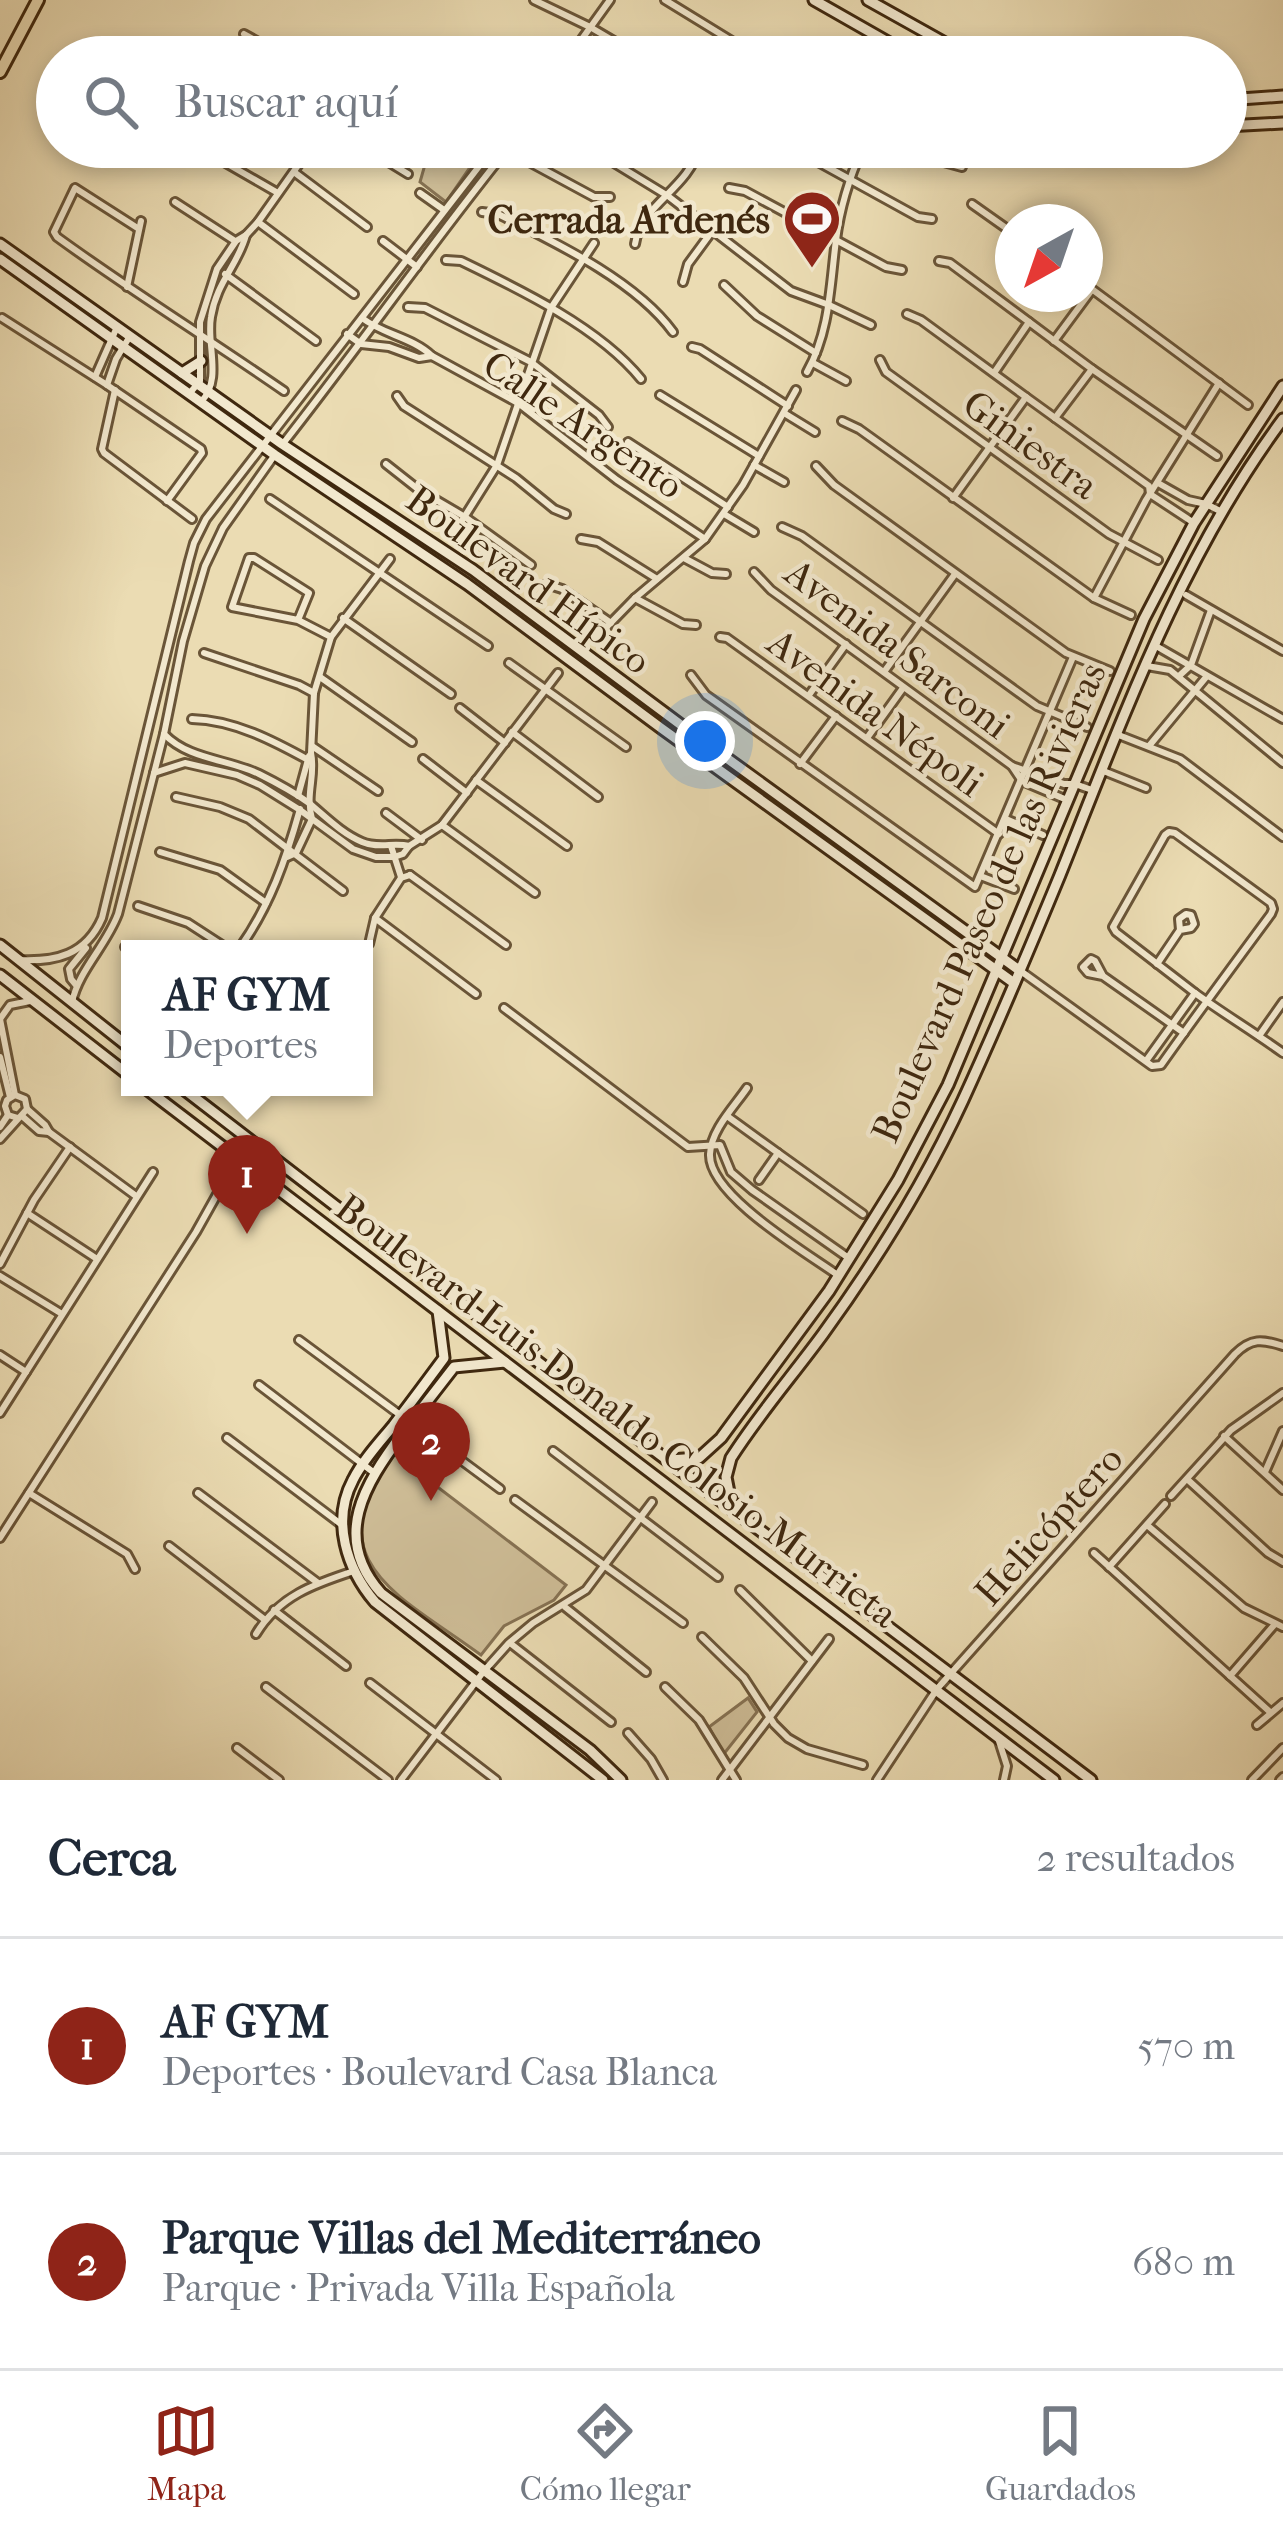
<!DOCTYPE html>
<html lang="es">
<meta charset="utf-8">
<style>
:root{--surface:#fff;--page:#f2f2f3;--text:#1f2937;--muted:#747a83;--line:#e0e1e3;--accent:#8f2418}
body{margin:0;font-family:"IM FELL French Canon",serif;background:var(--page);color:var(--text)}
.compass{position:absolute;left:995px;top:204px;width:108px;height:108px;border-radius:50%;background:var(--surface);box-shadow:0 6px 18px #0003;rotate:220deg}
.you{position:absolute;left:705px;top:741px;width:42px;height:42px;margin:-30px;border:9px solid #fff;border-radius:50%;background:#1a73e8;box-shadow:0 0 0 18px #1a73e833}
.badge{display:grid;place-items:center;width:78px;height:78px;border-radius:50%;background:var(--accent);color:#fff;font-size:39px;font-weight:700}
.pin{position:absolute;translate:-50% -99px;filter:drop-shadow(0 3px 6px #0008)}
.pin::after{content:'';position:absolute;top:63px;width:42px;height:36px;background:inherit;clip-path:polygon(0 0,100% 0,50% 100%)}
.popup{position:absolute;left:121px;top:940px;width:252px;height:156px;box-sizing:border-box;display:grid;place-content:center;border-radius:0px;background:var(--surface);filter:drop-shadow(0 3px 9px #0005);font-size:39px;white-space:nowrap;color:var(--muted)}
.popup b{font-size:45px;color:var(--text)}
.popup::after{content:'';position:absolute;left:50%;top:100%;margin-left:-24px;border:24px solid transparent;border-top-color:var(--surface)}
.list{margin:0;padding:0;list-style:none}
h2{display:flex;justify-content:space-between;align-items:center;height:156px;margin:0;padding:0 48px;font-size:51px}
h2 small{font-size:39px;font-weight:400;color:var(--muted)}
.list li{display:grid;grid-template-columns:78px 1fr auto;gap:36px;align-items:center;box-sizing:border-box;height:216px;padding:0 48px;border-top:3px solid var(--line)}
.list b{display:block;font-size:45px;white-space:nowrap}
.list p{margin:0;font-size:39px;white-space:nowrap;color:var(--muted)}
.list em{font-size:39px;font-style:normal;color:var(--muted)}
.icon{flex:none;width:66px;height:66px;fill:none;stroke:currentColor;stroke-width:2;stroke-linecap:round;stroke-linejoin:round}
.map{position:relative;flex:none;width:1283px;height:1780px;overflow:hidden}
.search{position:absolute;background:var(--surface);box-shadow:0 6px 18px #0003;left:36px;right:36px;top:36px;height:132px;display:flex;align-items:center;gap:30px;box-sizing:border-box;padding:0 42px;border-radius:66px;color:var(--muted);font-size:45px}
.sheet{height:588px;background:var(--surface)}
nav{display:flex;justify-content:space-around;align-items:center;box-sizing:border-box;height:168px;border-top:3px solid var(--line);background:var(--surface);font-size:33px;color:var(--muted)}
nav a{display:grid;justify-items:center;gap:6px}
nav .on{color:var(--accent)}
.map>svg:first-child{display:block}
</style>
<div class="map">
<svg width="1283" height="1780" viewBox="0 0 1283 1780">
<rect width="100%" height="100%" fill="#ebdcb3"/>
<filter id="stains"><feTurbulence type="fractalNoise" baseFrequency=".00167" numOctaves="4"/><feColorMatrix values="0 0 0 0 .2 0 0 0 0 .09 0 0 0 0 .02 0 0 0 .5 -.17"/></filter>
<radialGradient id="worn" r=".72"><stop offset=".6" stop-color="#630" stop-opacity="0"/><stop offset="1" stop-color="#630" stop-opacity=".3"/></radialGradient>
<g fill="#cebd97" stroke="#867253" stroke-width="3">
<polygon points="430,147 484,147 446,202 420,182"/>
<path d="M 393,1453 L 566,1585 L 554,1600 L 504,1626 L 481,1655 C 400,1595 313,1563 393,1453 Z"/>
<polygon points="748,1698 757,1712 723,1755 709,1727"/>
</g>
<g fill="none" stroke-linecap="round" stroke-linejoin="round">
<g stroke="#6a5538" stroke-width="12">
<g id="street">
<polyline points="534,0 590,27 641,57"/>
<polyline points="665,0 740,46"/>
<polyline points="244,34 285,57"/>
<polyline points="480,47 497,50 515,57"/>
<polyline points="569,57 610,0"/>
<polyline points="198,147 278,193"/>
<polyline points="364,147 408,174"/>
<polyline points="588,147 668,196 791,291 829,305 871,325"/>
<polyline points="791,147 918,217 932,219"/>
<polyline points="915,147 940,161 962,167"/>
<polyline points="507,150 594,197 610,197"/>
<polyline points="294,172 367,227"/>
<polyline points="729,188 745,191 886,267 902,270"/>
<polyline points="420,193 444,210"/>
<polyline points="175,202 235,241"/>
<polyline points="972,204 1013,233"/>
<path d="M 482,212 L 498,214 C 554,242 635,280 673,332"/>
<polyline points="258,222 354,294"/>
<path d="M 139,229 L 75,188 L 54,232 L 57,237 C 131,291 209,339 284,391"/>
<polyline points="383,241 417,267"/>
<path d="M 635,244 C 641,204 689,189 699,147"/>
<path d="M 446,260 L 461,261 C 519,289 600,328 641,379"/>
<polyline points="939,261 950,263 1092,369 1217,456"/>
<polyline points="225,274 316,341"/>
<polyline points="683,282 688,264 713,230"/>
<polyline points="1085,284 1248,405"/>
<polyline points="724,285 757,316 816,353"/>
<polyline points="127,287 141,221"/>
<polyline points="408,307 425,308 531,362 599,415 608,427"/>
<polyline points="907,314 921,320 1026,397 953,498"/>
<polyline points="2,318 107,385 201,449 202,453 167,501"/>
<path d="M 362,318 C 384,335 412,337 432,356 L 518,403 L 617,480 L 705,539"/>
<polyline points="347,334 361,344 389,347 419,358 432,356"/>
<polyline points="1054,341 1091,291"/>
<polyline points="692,347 700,349 788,406"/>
<polyline points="880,360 886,372 1109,534 1158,560"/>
<polyline points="813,363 846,381"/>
<path d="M 807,372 C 830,331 830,286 836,240 C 840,208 850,176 863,147"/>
<polyline points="994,373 1029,322"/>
<polyline points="95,377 117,327"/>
<polyline points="107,385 116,359 130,336"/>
<polyline points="115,390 102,449 104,453 192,519"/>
<polyline points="189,394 200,381 200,322 217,269 236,241 246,235 258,222 311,147"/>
<polyline points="660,395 759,456"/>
<polyline points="397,396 404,406 516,478 554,509 566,514"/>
<polyline points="1026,397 1149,486 1150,494 1194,523"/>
<path d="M 201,402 C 223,379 206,345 211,317 C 216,283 238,265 246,235"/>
<polyline points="784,413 815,432"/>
<polyline points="1055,418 1092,369"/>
<polyline points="842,421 859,429 1094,598 1146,500 1219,383"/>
<polyline points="628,442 728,507"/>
<path d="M 282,445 C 359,347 431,244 509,147"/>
<polyline points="386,464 419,490 465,517 531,565"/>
<polyline points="754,465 784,482"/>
<polyline points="816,466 834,485 1066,653 1110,671"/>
<polyline points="1158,483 1188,500 1206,504 1222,512"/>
<polyline points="270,499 488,646"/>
<polyline points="724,514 754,532"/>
<polyline points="782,527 802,536 1037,706 1087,727"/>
<polyline points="453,535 497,465 551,308 594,243"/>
<polyline points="581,539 598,542 657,579"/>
<polyline points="684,558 712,573 726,574"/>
<polyline points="754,572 771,590 1012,766 1022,781 1067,800"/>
<polyline points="546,584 562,589 611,623"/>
<polyline points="1186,595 1283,651"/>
<polyline points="635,598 683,624 696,625"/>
<polyline points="1094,598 1131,615"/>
<polyline points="343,618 451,694"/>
<polyline points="298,620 309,593 254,558 249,558 232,607 298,620 331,637"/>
<polyline points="720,637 727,638 999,834"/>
<polyline points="596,638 635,598 705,539 743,485 796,390"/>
<polyline points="1156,646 1283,719"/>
<polyline points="204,653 299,685 314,693"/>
<polyline points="509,663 626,747"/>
<polyline points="1147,666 1170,670 1283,763"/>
<polyline points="884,672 955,574"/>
<polyline points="691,675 706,695 975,887 1073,657"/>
<polyline points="1179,676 1191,665 1211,610"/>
<polyline points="320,677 412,742"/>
<polyline points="809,695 846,644"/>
<polyline points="460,708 505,743"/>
<path d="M 192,719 C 234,720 274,741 310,761"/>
<polyline points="512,732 598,797"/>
<path d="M 164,734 C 189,760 228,759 259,774 C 275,782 295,793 309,803 C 326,817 341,833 362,842 C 378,849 394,842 409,846"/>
<polyline points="1116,734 1180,759 1283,837"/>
<polyline points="867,738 903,688"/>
<polyline points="312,746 378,791"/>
<polyline points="1149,746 1207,676"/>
<polyline points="423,759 467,793"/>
<polyline points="800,764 836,716"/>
<polyline points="1012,766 1064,784 1075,784 1092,790"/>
<polyline points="1101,770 1146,788"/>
<polyline points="154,773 185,763 237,775 260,785 300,810 353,849 376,857 394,857 403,854 409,846 442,825 558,673"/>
<polyline points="476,780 567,846"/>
<polyline points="298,796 309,756"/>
<polyline points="176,797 220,807 249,819 343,891"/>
<polyline points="386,813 422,840"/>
<polyline points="1006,819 1043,835"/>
<polyline points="442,825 535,893"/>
<polyline points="391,846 401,877"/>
<polyline points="160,852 220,870 266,903"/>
<path d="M 287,857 L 296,853 L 312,819 C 305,793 316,776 311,753 L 314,693 L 331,637 L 390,559"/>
<polyline points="410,875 506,945"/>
<polyline points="983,877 1014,889"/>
<polyline points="138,906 188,923 228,949"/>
<polyline points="375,918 476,994"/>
<polyline points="369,944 375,918 401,878 410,875"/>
<polyline points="125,947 130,949"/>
<path d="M 239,949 C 270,906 286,859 300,809"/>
<path d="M 18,960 C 56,962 86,955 102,918 L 189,561 L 194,543 L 206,519 L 494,147"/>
<polyline points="1157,964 1180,930 1179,919 1186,914 1191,915 1194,924 1191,928 1180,930"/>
<path d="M 1022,972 L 1152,1066 L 1161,1065 C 1197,1014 1234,964 1271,914 L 1273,909 L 1271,903 L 1175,833 L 1169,832 L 1165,835 L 1113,927 L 1116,932 L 1195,993 C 1224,1014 1254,1032 1283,1053"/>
<polyline points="1103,976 1095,961 1091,959 1083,967 1088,973 1103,976 1184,1033"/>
<polyline points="76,985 71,979 69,969 86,948"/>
<path d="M 72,1002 C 79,970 106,946 118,914 L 164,734 L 183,641 L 205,566 L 223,528 L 274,456"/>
<polyline points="504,1008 688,1147 720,1145 731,1172 752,1190 850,1259"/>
<polyline points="0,1019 15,1095"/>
<polyline points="0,1019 10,1005 30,1001"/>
<polyline points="1259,1036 1283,1002"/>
<polyline points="0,1057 10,1097"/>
<polyline points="1146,1061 1195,993"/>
<path d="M 747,1088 C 734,1107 711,1130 710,1154 C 708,1195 807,1253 839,1276"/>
<polyline points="27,1109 45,1125 49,1132"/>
<polyline points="22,1116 39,1131 49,1132 136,1196"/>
<polyline points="727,1116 778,1153 759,1180"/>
<polyline points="0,1127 8,1115"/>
<polyline points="0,1139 27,1109 25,1099 15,1095 7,1100 5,1106 8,1115 18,1118"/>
<polyline points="778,1153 863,1214"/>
<polyline points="27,1213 97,1259"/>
<polyline points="0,1264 34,1200 70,1147"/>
<polyline points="0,1276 62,1314"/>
<polyline points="299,1340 500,1489"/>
<polyline points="0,1355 26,1372"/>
<polyline points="259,1385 373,1472"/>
<polyline points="0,1413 153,1172"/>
<polyline points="1224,1436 1283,1490"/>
<polyline points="227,1438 342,1525"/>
<polyline points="553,1451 718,1577"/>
<polyline points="1265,1472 1283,1431"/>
<polyline points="1187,1479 1268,1553 1283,1562"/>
<polyline points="29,1493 127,1554 135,1569"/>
<polyline points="198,1493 318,1583"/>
<polyline points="1171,1496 1231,1430 1283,1393"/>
<polyline points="515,1500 683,1623"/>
<polyline points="1147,1525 1244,1608 1283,1627"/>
<polyline points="0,1538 196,1232 248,1139"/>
<polyline points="169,1546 265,1620"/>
<polyline points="1094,1553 1270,1712"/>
<polyline points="1109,1567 1165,1504"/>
<polyline points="740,1590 812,1661"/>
<polyline points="565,1607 646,1672"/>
<polyline points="274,1610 346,1666"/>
<path d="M 256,1634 C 279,1596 314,1584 354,1571"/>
<polyline points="702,1637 744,1678 774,1724 788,1738 807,1749 863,1765"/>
<polyline points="510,1643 611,1722"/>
<polyline points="1230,1676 1275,1624"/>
<polyline points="370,1683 496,1780"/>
<polyline points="266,1687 388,1780"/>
<polyline points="665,1687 699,1720 736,1780"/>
<polyline points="1257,1725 1283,1703"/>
<polyline points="628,1733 651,1759 663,1780"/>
<polyline points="999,1741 1007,1766 1004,1780"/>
<polyline points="237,1748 279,1780"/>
<polyline points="401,1780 484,1671 509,1643 533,1623 586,1590 652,1502"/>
<polyline points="722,1780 829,1639"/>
<path d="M 877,1780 L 937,1689 L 1235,1354 C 1251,1338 1262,1339 1283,1346"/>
<polyline points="1252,1780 1283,1748"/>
<polyline points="1280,1780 1283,1777"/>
</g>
</g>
<g stroke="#3f280f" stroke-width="15">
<g id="secondary">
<polyline points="814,0 914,57"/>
<polyline points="868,0 970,57"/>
<polyline points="1226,100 1283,96"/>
<polyline points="1226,126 1283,123"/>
<polyline points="0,244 282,444 473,570 681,725 1019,970"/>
<polyline points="0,259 275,455 467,584 661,728 1014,983"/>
<polyline points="182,373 201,361"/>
<polyline points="0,945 130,1048"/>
<polyline points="0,975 130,1076"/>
<polyline points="144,1087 1054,1780"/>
<polyline points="181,1087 598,1408 1091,1780"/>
<path d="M 438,1311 L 444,1358 C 427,1381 410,1404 393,1426 C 379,1443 363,1460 353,1480 C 331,1521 347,1569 375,1602 L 603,1780"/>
<path d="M 505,1362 L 454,1367 C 437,1389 419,1412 402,1434 C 365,1484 331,1537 381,1593 L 590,1750 L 621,1780"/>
<polyline points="669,1460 699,1458 721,1438 829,1291 898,1180 948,1085 1144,619 1194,523 1283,386"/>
<path d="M 732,1508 L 726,1477 L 731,1458 C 759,1414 793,1375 823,1334 C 876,1261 925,1182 963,1100 C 997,1026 1029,950 1060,875 C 1123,718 1181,556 1283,419"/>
</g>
</g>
<g stroke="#3f280f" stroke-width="16">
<polyline id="primary" points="0,72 38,0"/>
</g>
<use href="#street" stroke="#f2e8ce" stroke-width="6"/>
<use href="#secondary" stroke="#f2e8ce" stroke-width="9"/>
<use href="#primary" stroke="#ebdcb3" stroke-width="10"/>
</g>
<defs>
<g id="stadium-pin" transform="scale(3)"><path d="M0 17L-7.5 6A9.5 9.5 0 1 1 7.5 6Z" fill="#8f2418" stroke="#f2e8ce"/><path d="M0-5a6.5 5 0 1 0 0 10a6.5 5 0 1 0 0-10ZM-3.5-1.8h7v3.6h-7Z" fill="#fff"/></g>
</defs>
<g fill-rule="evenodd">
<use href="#stadium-pin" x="812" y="219"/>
</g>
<g text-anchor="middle" stroke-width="9" stroke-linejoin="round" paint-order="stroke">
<g font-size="39" font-weight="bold" fill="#3f280f" stroke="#f2e8ce" text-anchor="end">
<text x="770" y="233">Cerrada Ardenés</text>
</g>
<g font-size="39" fill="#3f280f" stroke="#f2e8ce">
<text transform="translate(584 424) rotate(34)" y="14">Calle Argento</text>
<text transform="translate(1031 444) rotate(36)" y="14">Giniestra</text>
<text transform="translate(529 579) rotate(36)" y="14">Boulevard Hípico</text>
<text transform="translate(898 648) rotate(37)" y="14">Avenida Sarconi</text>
<text transform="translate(876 712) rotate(36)" y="14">Avenida Népoli</text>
<text transform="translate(988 902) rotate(-66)" y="14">Boulevard Paseo de las Rivieras</text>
<text transform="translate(617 1410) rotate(37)" y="14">Boulevard Luis Donaldo Colosio Murrieta</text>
<text transform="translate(1048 1525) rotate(-48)" y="14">Helicóptero</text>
</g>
</g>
<rect width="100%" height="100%" filter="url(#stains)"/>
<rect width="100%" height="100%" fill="url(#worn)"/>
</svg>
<svg class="compass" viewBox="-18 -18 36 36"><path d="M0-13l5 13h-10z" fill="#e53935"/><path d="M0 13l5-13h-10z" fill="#747a83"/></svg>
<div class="you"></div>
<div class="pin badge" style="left:247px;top:1234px">1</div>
<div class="popup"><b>AF GYM</b>Deportes</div>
<div class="pin badge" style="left:431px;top:1501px">2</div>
<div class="search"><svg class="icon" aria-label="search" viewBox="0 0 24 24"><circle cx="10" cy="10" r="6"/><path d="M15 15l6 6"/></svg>Buscar aquí</div>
</div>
<section class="sheet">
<h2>Cerca<small>2 resultados</small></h2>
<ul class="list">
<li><span class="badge">1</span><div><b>AF GYM</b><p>Deportes · Boulevard Casa Blanca</p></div><em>570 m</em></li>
<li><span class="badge">2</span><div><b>Parque Villas del Mediterráneo</b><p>Parque · Privada Villa Española</p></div><em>680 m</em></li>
</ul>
</section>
<nav>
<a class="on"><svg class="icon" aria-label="map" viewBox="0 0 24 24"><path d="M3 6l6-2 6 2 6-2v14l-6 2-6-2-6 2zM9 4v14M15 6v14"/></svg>Mapa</a>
<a><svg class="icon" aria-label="directions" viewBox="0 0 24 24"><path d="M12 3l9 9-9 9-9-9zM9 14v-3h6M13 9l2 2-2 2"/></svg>Cómo llegar</a>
<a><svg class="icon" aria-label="saved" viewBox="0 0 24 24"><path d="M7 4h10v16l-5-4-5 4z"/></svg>Guardados</a>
</nav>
